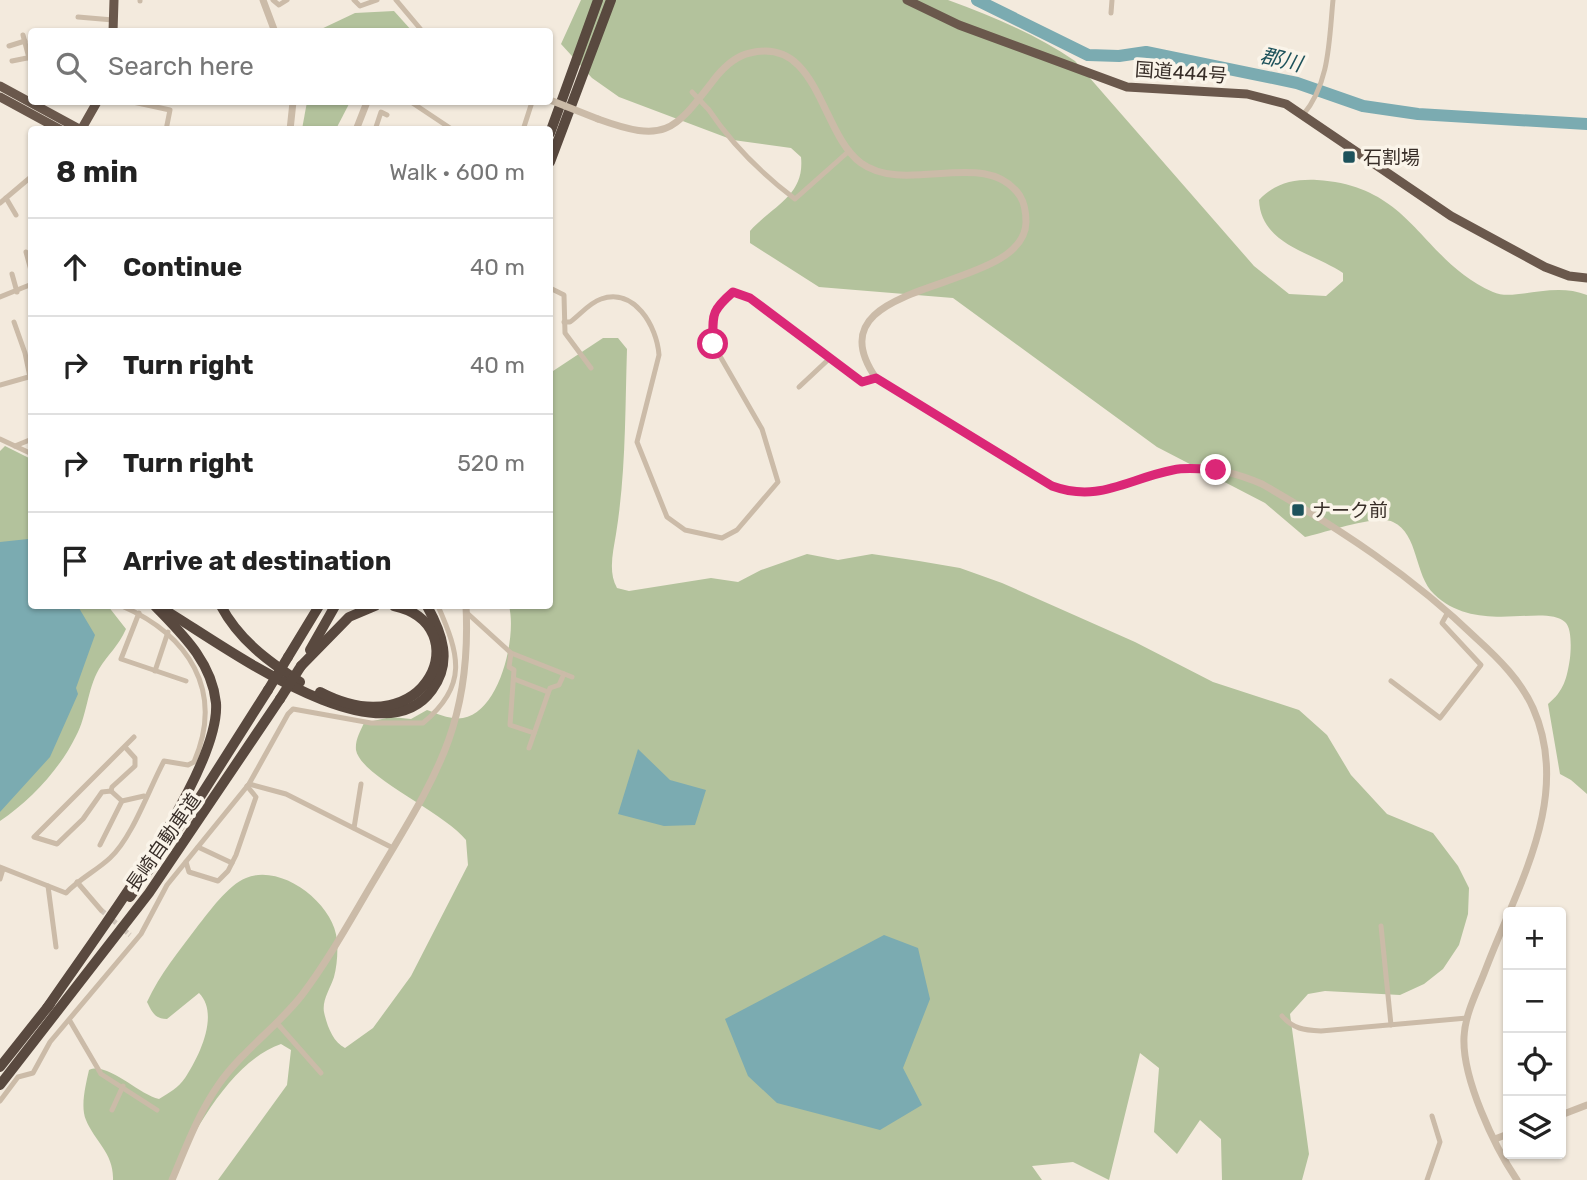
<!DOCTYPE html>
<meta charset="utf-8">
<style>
:root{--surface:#fff;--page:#f2f2f2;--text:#222;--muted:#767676;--line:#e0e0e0}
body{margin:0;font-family:Rubik,"Noto Sans JP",sans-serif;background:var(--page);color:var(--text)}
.controls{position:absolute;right:21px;bottom:21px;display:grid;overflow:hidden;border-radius:7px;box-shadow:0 2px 5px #0004}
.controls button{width:63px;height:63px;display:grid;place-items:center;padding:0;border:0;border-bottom:2px solid var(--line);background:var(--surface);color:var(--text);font:35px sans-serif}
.stop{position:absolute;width:21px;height:21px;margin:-16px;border:5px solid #db2777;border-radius:50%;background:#fff}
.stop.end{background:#db2777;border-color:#fff;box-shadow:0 2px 7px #0008}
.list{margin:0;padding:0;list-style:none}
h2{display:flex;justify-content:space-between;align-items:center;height:91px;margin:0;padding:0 28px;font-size:30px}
h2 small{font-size:23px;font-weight:400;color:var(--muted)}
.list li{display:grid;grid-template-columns:46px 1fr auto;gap:21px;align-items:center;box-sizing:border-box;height:98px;padding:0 28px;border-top:2px solid var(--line)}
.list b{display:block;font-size:26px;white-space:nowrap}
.list em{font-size:23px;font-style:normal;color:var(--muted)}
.icon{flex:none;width:38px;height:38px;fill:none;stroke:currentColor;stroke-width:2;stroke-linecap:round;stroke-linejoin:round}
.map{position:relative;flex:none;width:1587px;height:1180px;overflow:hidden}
.search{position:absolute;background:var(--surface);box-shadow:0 2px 5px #0004;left:28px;top:28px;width:525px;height:77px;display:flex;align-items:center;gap:18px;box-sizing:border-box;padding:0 24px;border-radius:7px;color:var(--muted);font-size:26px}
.panel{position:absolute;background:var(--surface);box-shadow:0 2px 5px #0004;left:28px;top:126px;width:525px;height:483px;border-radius:7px}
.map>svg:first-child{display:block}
</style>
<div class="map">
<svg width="1587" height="1180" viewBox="0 0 1587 1180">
<rect width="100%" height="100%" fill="#f3eadd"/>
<g fill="#b3c29c">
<path d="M 581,0 L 948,0 C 994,17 1035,34 1075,61 L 1254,266 L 1289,294 L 1326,296 L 1343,281 L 1343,273 C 1312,252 1261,245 1259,200 C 1275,183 1294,179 1317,180 C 1414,186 1420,260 1493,292 C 1514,302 1552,281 1587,295 L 1587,794 L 1571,780 L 1560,774 L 1548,704 C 1564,691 1567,678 1570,658 C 1571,649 1572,628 1565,622 C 1544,603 1477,636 1434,594 C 1414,575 1419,534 1393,522 C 1377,514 1324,533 1305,537 L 1265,503 L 1157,447 L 953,298 L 819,287 L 750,243 L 750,231 C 773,205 805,196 801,157 L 791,148 L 733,140 L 619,97 L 592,78 L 561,44 Z"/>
<polygon points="394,11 412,31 317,31 355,13"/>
<polygon points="307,102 350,102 336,129 302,129"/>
<path d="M 603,338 L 618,338 L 627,349 C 625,412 626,472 616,534 C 613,552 608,572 617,588 L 629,591 L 711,578 L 738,582 L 761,570 L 807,554 L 838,560 L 872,554 L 919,561 L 960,568 L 1002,583 L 1135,642 L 1213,682 L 1299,710 L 1327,735 L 1351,775 L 1387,814 L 1433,833 L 1458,866 L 1469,888 L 1468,914 L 1459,945 L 1443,969 L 1424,984 L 1400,995 L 1325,991 L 1308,994 L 1290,1014 L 1309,1154 L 1302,1180 L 1222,1180 L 1221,1139 L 1200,1120 L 1177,1154 L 1154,1132 L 1159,1068 L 1140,1053 L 1109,1180 L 1073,1162 L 1032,1166 L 1042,1180 L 218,1180 L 287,1085 L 291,1050 L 281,1044 C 231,1061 191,1135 171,1180 L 113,1180 C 114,1153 95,1142 86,1120 C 80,1106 86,1084 89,1070 C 107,1061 138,1094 159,1099 C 169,1093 178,1088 185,1078 C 199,1057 220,1014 199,993 L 167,1019 C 155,1019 152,1012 147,1002 C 160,974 179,951 197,927 C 209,912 228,885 246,878 C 282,863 334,904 337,940 C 338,951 337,966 334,977 C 330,989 322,1000 324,1012 C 327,1026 333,1042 345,1048 L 373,1028 L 411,976 L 468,865 L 466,840 C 444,812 361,777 356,750 C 355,740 360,732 364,723 L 391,717 L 411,719 L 427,710 C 438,714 451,720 463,718 C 500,712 517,636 509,606 L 550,606 L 550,373 Z"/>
<path d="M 5,446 L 31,459 L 32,606 L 108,606 L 126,629 C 118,647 108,654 99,669 C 87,690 87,716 76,736 C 60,769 30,801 0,821 L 0,451 Z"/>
</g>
<g fill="#7babb1">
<polygon points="28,539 31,540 32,606 81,606 79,608 95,635 76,688 78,694 50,757 0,812 0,542"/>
<polygon points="638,749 670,780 706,790 695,825 664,826 618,814"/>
<polygon points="884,935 918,948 930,999 903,1068 922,1105 880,1130 777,1103 748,1076 725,1019"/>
</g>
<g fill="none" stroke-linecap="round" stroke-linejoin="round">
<polyline stroke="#7babb1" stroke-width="12" points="977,0 1088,55 1119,56 1146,52 1297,83 1363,106 1418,114 1587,124"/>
<polyline stroke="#cec4b9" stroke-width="5" stroke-dasharray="5 2.5" stroke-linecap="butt" points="101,910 130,935"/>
<g stroke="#cbbba8" stroke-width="5">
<polyline points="140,0 140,1"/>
<polyline points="273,0 279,5 287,0"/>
<polyline points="354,0 360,6 377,0"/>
<polyline points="396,0 423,32"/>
<polyline points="1111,13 1112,0"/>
<polyline points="78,17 113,20"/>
<polyline points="23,35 29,58"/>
<polyline points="9,46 25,41"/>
<polyline points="12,61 32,57"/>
<polyline points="133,102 170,110 166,130"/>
<polyline points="411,102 453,130"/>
<path d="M 709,110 C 733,146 761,173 795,199 L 849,151"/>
<path d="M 1303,115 C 1330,83 1329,40 1333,0"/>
<polyline points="506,129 506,130"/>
<polyline points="375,130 381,112 387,115"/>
<polyline points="523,130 532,102"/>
<polyline points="6,198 16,215"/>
<polyline points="0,203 32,176"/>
<polyline points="26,252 32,274"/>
<polyline points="12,274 17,292"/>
<polyline points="550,288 564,295 565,333 591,368"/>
<polyline points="0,297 32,284"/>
<polyline points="14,322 25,353 30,377"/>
<path d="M 564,322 L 570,322 C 580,315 589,303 601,299 C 634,287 657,326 659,355 L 637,442 L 667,517 L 685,530 L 722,538 L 737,530 L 778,482 L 762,429 L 713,344 L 714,311 L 733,292 L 750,298 L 862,382 L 876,378"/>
<polyline points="0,385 32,376"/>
<polyline points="799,387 830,358"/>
<polyline points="0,439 32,454"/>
<polyline points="15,446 32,439"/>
<polyline points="466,612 511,653 572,677"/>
<polyline points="139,613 121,659 186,681"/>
<polyline points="511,653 509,667 514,670 510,725 534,733"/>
<polyline points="155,671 168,632"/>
<polyline points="514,679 548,692"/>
<polyline points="1391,681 1440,718 1481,665 1442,623 1448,612"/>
<polyline points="134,737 34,837 57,844 83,819 102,792 111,791 122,801 144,796"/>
<polyline points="529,748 550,688 559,685 564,674"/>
<polyline points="249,784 286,794 393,848"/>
<polyline points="111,791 112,787 135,766 135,758 125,747"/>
<polyline points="354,828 361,784"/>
<polyline points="100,845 122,801"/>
<polyline points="198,847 232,863"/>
<polyline points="186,862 189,872 218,881 228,871 236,855 256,797 247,786"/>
<path d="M 0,867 L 66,893 C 79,879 96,871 110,858 C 132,838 149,789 164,761 L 188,765 L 194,762 C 225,690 188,635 122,606"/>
<polyline points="0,879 3,869"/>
<polyline points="77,882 101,910"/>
<polyline points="48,886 56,947"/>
<polyline points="1381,926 1391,1025"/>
<path d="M 1282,1016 C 1293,1029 1304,1030 1321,1031 L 1467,1018"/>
<polyline points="70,1021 101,1074 157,1110"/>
<polyline points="276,1022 321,1073"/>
<path d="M 0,1101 L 18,1077 L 33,1073 L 50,1042 L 141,934 L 167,885 L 249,784 L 288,714 L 293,709 L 371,723 L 423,723 C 469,685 459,654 438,606"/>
<polyline points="112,1110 123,1086"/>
<polyline points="1427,1180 1440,1142 1432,1116"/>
</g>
<g stroke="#cbbba8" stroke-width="7">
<polyline points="263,0 275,32"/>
<path d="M 598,119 C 667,144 674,131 716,77 C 725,66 736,56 750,53 C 819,36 820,133 861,163 C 906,196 987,146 1020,196 C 1025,204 1026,213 1026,222 C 1025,296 805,275 876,378 L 1052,486 C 1099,503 1127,479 1172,470 C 1203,464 1234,472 1262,484 C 1340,529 1412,576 1477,639 C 1499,659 1521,681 1533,708 C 1573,798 1516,888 1485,971 C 1477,992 1465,1014 1464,1037 C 1462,1078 1494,1146 1517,1180"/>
<polyline points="290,130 293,102"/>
<polyline points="356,130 367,102"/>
<polyline points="1561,1115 1587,1105"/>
<polyline points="1495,1139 1508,1134"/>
<path d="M 172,1180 C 186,1147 198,1114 219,1084 C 242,1051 277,1027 302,995 C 330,958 352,917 376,877 C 434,779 472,726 466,606"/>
</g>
<g stroke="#6a584c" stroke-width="9">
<polyline points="907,0 959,25 1127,87 1247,94 1286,104 1451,216 1545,267 1569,276 1587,278"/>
<polyline points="113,32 114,0"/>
<polyline points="0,86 81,130"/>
<polyline points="0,97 61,130"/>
<polyline points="81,130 97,102"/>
</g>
<g stroke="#59493f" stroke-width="10">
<polyline points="550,133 598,0"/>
<polyline points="550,162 611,0"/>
<path d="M 221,606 C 239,640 268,661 300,682"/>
<path d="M 163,609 C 218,641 379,764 432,690 C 453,662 442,633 427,606"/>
<polyline points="310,650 335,606"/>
<polyline points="288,657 319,606"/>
<polyline points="301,666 349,617 375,606"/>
<path d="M 320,692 C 429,749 478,624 394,606"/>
<polyline points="130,897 200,797 268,690"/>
<path d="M 47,1008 C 89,945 221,774 216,703 C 212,662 182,634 155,606"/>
<polyline points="0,1067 50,1004"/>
<polyline points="0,1085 149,893 280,699"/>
</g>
<polyline stroke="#cbbba8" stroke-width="5" points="692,92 709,110"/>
<polyline stroke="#cbbba8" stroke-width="7" points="550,100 598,119"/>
<g stroke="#59493f" stroke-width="10">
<polyline points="268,690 288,657"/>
<polyline points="280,699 301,666"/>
</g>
</g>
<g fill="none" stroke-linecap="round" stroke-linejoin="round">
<path stroke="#db2777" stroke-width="9" d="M 713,344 C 713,315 710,312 733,292 L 750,298 L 862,382 L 876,378 L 1052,486 C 1099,503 1127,479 1173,470 C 1187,467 1202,469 1216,470"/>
</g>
<g fill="#1d525b" stroke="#faf4e9" stroke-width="2.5">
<rect x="1342" y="150" width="14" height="14" rx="3.5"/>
<rect x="1291" y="503" width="14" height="14" rx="3.5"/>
</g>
<g text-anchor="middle" stroke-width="7" stroke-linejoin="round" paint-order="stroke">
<g font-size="19" fill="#382e28" stroke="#faf4e9">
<text transform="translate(1181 72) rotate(4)" y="7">国道444号</text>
<text transform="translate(163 842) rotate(-55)" y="7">長崎自動車道</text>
</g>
<g font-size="19" fill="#382e28" stroke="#faf4e9" text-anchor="start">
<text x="1363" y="164">石割場</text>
<text x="1312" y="517">ナーク前</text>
</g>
<g font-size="21" font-style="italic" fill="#1d525b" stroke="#faf4e9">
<text transform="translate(1281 60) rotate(13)" y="7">郡川</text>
</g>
</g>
</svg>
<div class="controls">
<button>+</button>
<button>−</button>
<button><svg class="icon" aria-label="locate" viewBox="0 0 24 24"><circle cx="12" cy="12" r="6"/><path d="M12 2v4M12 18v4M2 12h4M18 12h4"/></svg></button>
<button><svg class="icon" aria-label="layers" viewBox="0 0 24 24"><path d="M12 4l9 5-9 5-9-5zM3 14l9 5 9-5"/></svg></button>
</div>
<div class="stop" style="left:713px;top:344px"></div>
<div class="stop end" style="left:1216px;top:470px"></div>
<div class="search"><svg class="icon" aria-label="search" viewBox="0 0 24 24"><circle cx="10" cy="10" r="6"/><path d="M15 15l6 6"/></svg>Search here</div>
<section class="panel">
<h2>8 min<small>Walk · 600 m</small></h2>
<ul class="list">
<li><svg class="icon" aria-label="ahead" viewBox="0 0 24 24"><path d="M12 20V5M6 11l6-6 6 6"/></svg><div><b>Continue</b></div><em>40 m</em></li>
<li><svg class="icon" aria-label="right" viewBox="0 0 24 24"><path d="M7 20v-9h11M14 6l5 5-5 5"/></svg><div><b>Turn right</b></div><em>40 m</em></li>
<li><svg class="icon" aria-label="right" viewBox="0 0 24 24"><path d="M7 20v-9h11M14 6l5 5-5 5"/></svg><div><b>Turn right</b></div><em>520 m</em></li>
<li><svg class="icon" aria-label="arrive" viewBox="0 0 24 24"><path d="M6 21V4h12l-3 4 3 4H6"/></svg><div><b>Arrive at destination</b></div></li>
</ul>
</section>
</div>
